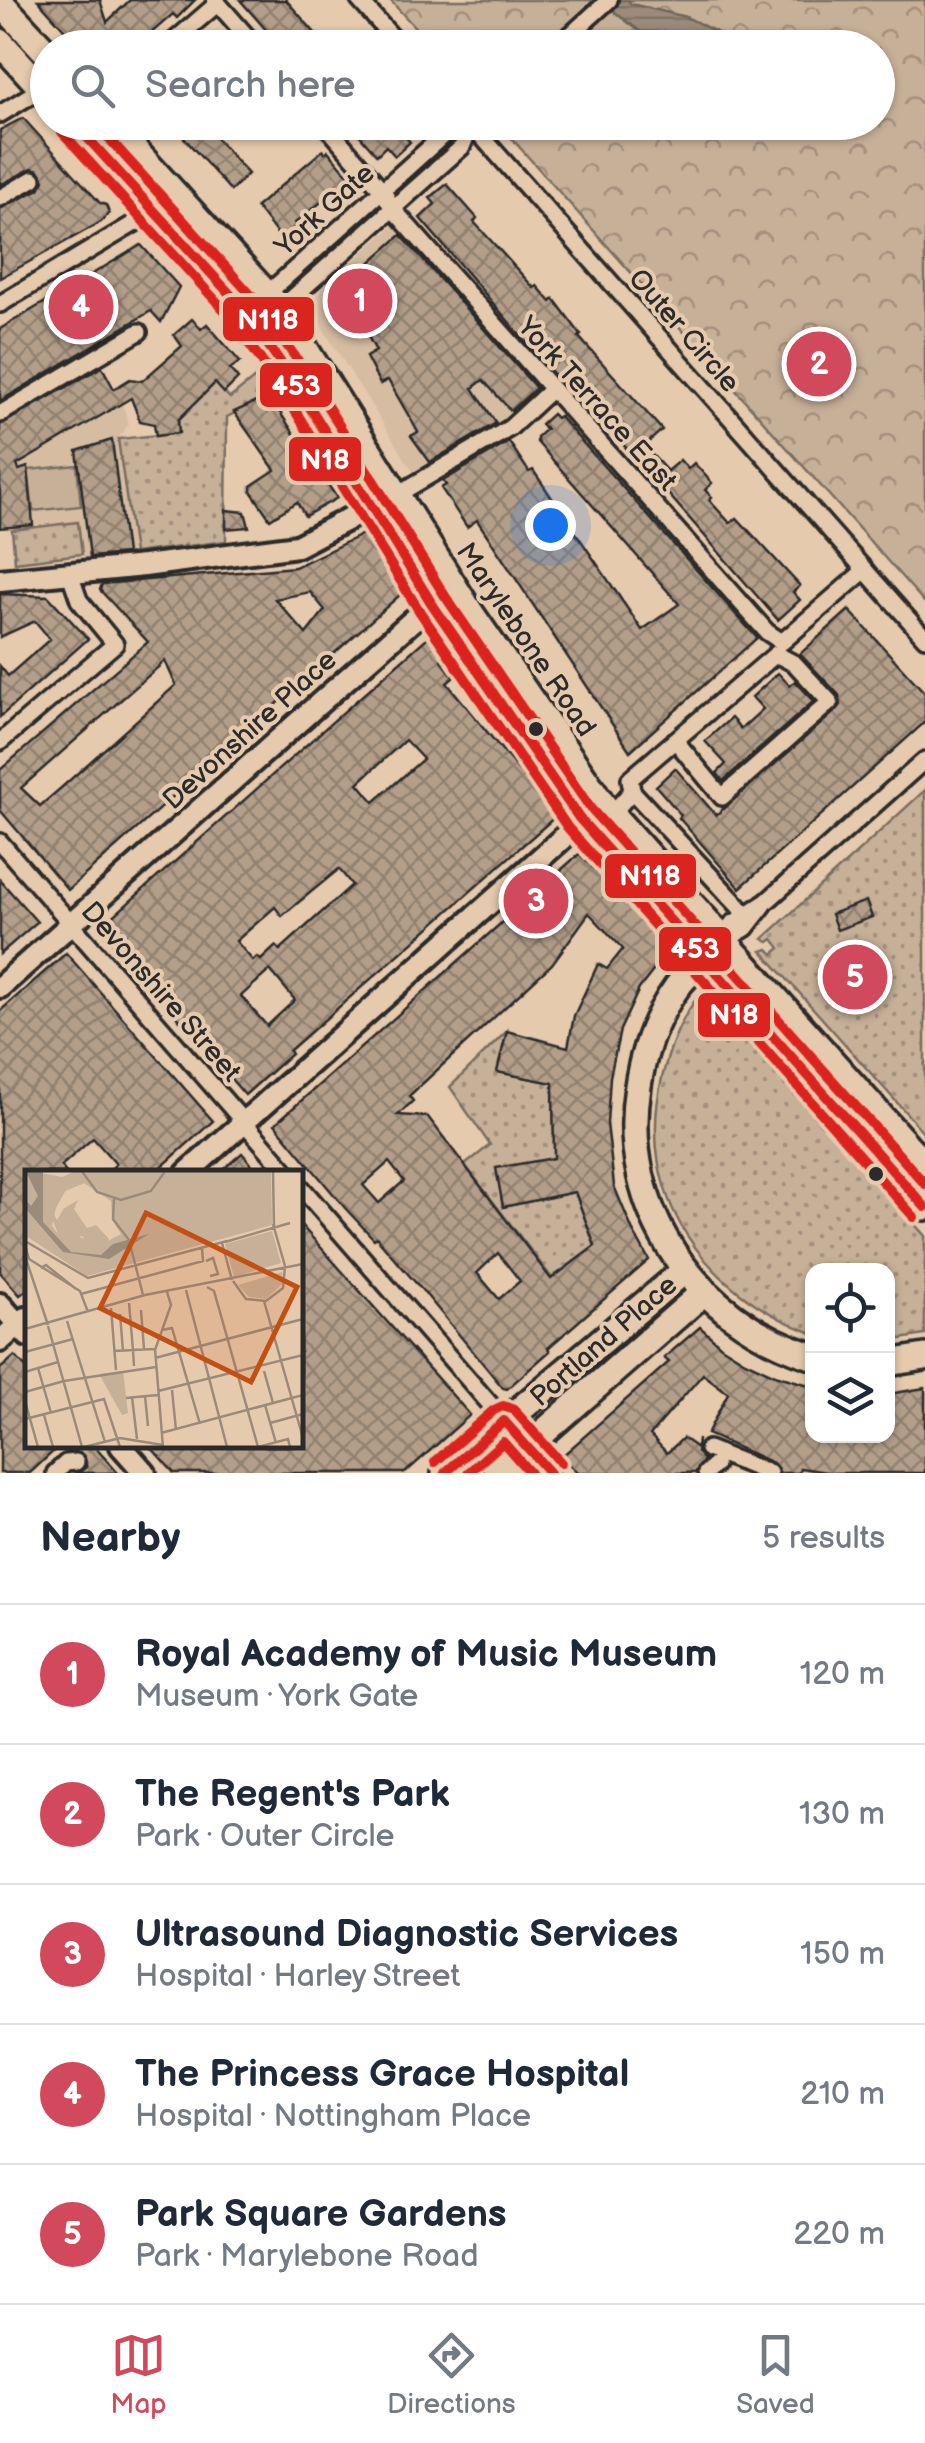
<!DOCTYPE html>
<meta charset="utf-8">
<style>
:root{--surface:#fff;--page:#f2f2f3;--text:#1f2937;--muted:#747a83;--line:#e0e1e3;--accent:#d1495b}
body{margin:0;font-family:"Balsamiq Sans",sans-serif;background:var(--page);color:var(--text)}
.controls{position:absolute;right:30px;bottom:30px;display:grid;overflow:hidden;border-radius:20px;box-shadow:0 2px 8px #0004}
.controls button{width:90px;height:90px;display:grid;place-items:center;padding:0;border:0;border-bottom:2px solid var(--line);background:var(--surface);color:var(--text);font:50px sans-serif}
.you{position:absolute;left:550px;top:525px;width:35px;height:35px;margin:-25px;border:8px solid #fff;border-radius:50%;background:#1a73e8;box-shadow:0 0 0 15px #1a73e833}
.badge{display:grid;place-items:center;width:65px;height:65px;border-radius:50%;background:var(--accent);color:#fff;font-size:32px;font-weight:700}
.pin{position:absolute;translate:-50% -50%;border:5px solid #fff;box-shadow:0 2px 10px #0006}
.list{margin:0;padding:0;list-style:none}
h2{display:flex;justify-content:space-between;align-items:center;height:130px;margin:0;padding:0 40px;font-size:42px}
h2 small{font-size:32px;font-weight:400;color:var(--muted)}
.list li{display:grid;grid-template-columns:65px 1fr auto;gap:30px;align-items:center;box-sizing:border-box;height:140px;padding:0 40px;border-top:2px solid var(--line)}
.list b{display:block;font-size:38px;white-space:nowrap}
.list p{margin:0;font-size:32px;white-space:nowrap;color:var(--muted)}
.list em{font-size:32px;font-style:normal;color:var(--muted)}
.icon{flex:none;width:55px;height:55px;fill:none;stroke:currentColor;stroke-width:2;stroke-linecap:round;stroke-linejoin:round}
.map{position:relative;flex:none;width:925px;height:1473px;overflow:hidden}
.search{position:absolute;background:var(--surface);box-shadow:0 2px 8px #0004;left:30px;right:30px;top:30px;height:110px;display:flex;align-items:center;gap:25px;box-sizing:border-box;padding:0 35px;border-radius:55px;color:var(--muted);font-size:38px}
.sheet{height:830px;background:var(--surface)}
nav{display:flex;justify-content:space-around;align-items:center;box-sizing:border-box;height:140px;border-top:2px solid var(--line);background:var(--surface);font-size:28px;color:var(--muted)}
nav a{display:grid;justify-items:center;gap:5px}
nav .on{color:var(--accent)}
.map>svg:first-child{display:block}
</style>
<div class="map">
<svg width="925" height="1473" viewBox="0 0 925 1473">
<defs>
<pattern id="grass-dots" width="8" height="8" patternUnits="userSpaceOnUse" patternTransform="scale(2.5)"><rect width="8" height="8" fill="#c7b098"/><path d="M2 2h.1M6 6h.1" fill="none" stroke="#a28f7c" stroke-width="1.8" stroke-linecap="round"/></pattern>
<pattern id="park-crowns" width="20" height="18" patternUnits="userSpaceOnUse" patternTransform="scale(2.5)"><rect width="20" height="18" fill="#c7b098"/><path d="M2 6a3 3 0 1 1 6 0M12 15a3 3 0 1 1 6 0" fill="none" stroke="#a28f7c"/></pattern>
<pattern id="water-rules" width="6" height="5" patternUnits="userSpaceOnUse" patternTransform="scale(2.5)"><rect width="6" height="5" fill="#9c8b7a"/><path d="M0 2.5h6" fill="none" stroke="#7f7264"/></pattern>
<pattern id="building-cross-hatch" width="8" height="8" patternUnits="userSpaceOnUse" patternTransform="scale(2.5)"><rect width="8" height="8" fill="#b29e89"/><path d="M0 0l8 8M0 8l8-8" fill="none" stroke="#918170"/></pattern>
</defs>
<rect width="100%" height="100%" fill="#e6caad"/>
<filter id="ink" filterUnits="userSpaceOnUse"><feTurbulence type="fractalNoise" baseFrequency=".01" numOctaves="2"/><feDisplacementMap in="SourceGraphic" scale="20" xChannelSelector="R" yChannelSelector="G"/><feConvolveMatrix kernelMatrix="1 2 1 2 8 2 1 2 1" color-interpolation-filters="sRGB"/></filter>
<g filter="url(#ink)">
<g fill="#d6bda2">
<polygon points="394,225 405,228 545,388 510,423 416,476 318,321 313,303 321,289"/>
<polygon points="99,362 122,403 129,424 118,439 134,553 77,558 72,522 7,527 0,426"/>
</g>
<g fill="url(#grass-dots)" stroke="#796e62" stroke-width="2.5">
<polygon points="255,378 269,396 227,417 226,541 134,553 118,439 178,433 178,420 215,383 230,398"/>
<polygon points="78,522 82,554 15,562 12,530"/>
<polygon points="925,790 925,1134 762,951 768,949 773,954 780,948 773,939 769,942 763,939"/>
<path d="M 700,994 L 707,1002 L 712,994 L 822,1126 L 826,1124 L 925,1236 L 925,1335 L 888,1341 L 888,1270 L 812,1270 L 812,1333 C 705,1292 634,1196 662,1078 C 669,1049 681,1017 700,994 Z"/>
<polygon points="507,1031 497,1072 565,1085 553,1098 554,1144 560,1147 563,1157 497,1168 503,1207 575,1192 595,1246 552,1278 465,1165 490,1145 450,1087"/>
</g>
<polygon fill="url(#park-crowns)" stroke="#796e62" stroke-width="2.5" points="390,0 925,0 925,603 498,123 878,122 878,48 433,47"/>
<polygon fill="#c7b098" stroke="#796e62" stroke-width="2.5" points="77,465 81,506 33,511 28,470"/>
<polygon fill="url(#water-rules)" stroke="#6f655a" stroke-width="2.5" points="605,0 628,0 631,4 686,17 746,47 661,47 617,14"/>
<g fill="url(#building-cross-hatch)" stroke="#2b2b2b" stroke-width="2.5" fill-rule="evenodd">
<polygon points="38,0 100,0 107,22 130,0 195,0 177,18 173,14 134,48 81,48"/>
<polygon points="240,0 286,0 322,41 314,48 282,48"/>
<polygon points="23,118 100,203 106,205 109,213 101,222 0,278 0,209 39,189 44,180 39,170 32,168 0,185 0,130"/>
<polygon points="170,122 235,122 216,138 248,174 231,191"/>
<polygon points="348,122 392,122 410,142 395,156 386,146 377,155"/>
<polygon points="323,150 325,153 328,151 351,178 295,223 297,226 281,239 256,207"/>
<polygon points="447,184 477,218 474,222 534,288 537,286 551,302 554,299 581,335 579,337 662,430 644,446 667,471 680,460 688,469 694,463 712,483 705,490 712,497 709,500 730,523 737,518 800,586 793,592 800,600 778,620 656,480 559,376 557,378 420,218 435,204 430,198"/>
<polygon points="401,235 536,388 511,411 483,380 473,388 496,423 430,462 411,436 418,432 388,380 380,384 366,357 376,351 361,324 356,328 330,298"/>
<polygon points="141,245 179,287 161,322 151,311 0,401 0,329"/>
<polygon points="192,319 201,329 207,324 240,362 230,369 238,379 224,393 215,383 178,420 179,433 156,436 154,424 140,421 131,398 17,465 19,470 28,467 33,525 0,528 0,425 102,367 114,389 130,379 142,381 182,346 174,335"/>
<polygon points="269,396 337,498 305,516 297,502 270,519 251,491 251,486 275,470 234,412"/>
<polygon points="552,414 556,418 559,416 757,638 630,751 477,520 467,527 441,488 446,485 443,481 509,442 529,472 533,470 642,630 679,604 537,442 537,437 546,429 541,424"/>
<polygon points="112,440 126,554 90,557 77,451"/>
<polygon points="226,510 245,512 249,527 226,529"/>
<path d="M 363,534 L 401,594 L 68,890 L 0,810 L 0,770 L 148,642 L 100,590 L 102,584 L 295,567 ZM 310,592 L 325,610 L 306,634 L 275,599 ZM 165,661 L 176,685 L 61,788 L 40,806 L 21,788 Z"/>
<polygon points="0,594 48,596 88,639 0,717 0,666 8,676 50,639 35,621 0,637"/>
<polygon points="849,610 925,693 925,722 740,888 679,818 681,815 656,786 675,768 716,815 837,710 841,705 839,695 800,654"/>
<path d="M 428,637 L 445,657 L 441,660 L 454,677 L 447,683 L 556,816 L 289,1051 L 291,1054 L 245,1095 L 100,928 ZM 405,740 L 423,759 L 374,802 L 358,783 ZM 339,869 L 352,885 L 280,950 L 276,946 L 261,960 L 257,957 L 253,961 L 236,941 L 275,907 L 282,916 ZM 270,970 L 295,1000 L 267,1026 L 241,996 Z"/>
<polygon points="778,673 790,686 795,681 814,701 723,781 717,773 726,764 705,741 731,718 741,729 763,709 752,697"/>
<path d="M 579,854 L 670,949 L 639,989 L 620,1030 L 610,1077 L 607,1123 L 614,1186 L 632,1229 L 649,1260 L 548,1348 L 550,1351 L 507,1389 L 503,1388 L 428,1297 L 376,1237 L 374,1239 L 345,1208 L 275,1124 ZM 589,913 L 623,949 L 607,969 L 598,964 L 574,1016 L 568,1047 L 507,1031 L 497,1072 L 553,1083 L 554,1158 L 496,1168 L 503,1207 L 575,1192 L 595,1246 L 551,1279 L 428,1117 L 398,1115 L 413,1101 L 409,1096 L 552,964 ZM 389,1162 L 404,1181 L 379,1203 L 363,1185 ZM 498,1253 L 520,1281 L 499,1299 L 477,1273 Z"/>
<polygon points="0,880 37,922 0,954"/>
<polygon points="866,901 872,917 837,930 831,914"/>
<polygon points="66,953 213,1121 155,1173 107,1173 116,1164 93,1138 61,1166 66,1173 28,1173 28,1185 23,1189 28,1195 28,1289 20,1295 0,1272 0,1011"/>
<polygon points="242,1153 259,1173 219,1173"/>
<polygon points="300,1224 470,1415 405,1473 174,1473 150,1446 300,1446"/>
<polygon points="700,1327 721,1346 745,1361 775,1375 812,1386 812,1436 888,1436 888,1394 925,1388 925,1473 833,1473 800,1468 799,1473 780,1473 773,1463 707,1434 728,1393 703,1374 650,1435 667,1453 683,1438 697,1448 698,1439 697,1452 704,1460 695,1473 577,1473 562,1456 669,1362 664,1358"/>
<polygon points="15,1356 28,1370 28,1446 94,1446 118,1473 78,1473 86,1467 86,1456 80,1451 65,1452 59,1446 30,1473 0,1473 0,1369"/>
</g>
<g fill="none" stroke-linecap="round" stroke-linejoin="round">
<polyline stroke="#c1aa93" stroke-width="15" stroke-dasharray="15 8" stroke-linecap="butt" points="76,1462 93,1446"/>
<g stroke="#2b2b2b" stroke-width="22">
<g id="minor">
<polyline points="215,0 257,48"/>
<polyline points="359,0 402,48"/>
<polyline points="172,48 174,41 218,3"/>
<polyline points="556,48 609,0"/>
<polyline points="0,114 41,89"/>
<polyline points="323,122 383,191 393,209 767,632 782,642 865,570"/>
<polyline points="469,122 925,638"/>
<polyline points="0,198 33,179"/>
<polyline points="0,304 155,211"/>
<polyline points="280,309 462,147 471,125"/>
<polyline points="264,329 260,307 267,294 448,131 474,122"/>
<polyline points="0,414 139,332"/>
<polyline points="398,494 510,428 552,389"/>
<polyline points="0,742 115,644 79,600 70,574"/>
<polyline points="632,791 745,913"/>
<polyline points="611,815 632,791 630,779 776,654 795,664 830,702 722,797 675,740"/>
<polyline points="0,842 288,1173"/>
<polyline points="724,941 732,924 766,902 925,760"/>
<polyline points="724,941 746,928 764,905"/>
<polyline points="300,1186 550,1473"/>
<polyline points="708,1449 769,1473"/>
<polyline points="55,1473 66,1463 76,1462"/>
<polyline points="706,1473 715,1465"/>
</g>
</g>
<g stroke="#2b2b2b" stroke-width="28">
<g id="tertiary">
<polyline points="0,580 144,566 297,546 369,508 382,490 380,468"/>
<polyline points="0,987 412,621 441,599"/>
<polyline points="187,1173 573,829 581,805 577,771"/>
<polyline points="0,1304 28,1336"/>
<polyline points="0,1341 26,1318"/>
<polyline points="121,1446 145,1473"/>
</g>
</g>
<g stroke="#2b2b2b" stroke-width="32">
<g id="primary">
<path d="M 720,944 C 705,958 689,971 677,987 C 656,1016 643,1051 638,1086 C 618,1209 696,1320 812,1356"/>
<polyline points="888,1363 925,1357"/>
<polyline points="445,1473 685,1270"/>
<polyline points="497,1473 704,1292"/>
</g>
</g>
<g stroke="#2b2b2b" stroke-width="32">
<g id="trunk">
<polyline points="0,2 48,54"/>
<polyline points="0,42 48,95"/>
<polyline points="73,122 239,304 293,380 432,604 579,818 925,1207"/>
<polyline points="109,122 280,309 470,612 603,805 925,1166"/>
</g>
</g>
<use href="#minor" stroke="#e6caad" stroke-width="15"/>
<use href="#tertiary" stroke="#e6caad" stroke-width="20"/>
<use href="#primary" stroke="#e6caad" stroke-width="25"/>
<use href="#trunk" stroke="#e6caad" stroke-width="25"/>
<g stroke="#e6caad" stroke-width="18">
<g id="bus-1">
<polyline points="73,122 239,304 293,380 432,604 579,818 925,1207"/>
<polyline points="445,1473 504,1421 550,1473"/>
</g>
</g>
<g stroke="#e6caad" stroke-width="18">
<g id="bus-2">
<polyline points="62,132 227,313 281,388 420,612 568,828 914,1217"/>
<polyline points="468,1473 503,1442 530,1473"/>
</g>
</g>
<g stroke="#e6caad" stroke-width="18">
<g id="bus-3">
<polyline points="94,122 251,295 306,372 445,596 591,809 925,1184"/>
<polyline points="435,1462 494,1410 503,1406 514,1410 561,1463"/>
</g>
</g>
<use href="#bus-1" stroke="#dc241f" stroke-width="10"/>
<use href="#bus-2" stroke="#dc241f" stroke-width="10"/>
<use href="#bus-3" stroke="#dc241f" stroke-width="10"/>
</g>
</g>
<g fill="#2b2b2b" stroke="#e6caad" stroke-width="4">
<circle cx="536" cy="729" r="9"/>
<circle cx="876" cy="1174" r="9"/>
</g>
<g text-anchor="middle" stroke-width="8" stroke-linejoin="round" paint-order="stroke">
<g font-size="28" fill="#2b2b2b" stroke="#e6caad">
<text transform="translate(324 209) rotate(-42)" y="10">York Gate</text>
<text transform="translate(685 330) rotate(49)" y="10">Outer Circle</text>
<text transform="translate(598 403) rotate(48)" y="10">York Terrace East</text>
<text transform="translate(527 639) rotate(56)" y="10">Marylebone Road</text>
<text transform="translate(249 729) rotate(-42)" y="10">Devonshire Place</text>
<text transform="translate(162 991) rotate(49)" y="10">Devonshire Street</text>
<text transform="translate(603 1340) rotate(-41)" y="10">Portland Place</text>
</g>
</g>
<g transform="translate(25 1170)">
<rect width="278" height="278" fill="#e6caad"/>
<path d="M 53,30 L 49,39 L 62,58 L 71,55 L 84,69 L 67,72 L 52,64 L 38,39 ZM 247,61 L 256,93 L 209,107 L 200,74 ZM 257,102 L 258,113 L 241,129 L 224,127 L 213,115 Z" fill="#c7b098"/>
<path d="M 60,13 L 41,20 L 28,43 L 32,50 L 38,40 L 44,42 L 56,68 L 84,69 L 75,84 L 37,74 L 24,41 L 39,16 Z" fill="#c7b098"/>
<path d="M 0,0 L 37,7 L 53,0 L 246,0 L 247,55 L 62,106 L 1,66 ZM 59,13 L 86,31 L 87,50 L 96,64 L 68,79 L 36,68 L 27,56 L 34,24 ZM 98,201 L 103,243 L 97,245 L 74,204 Z" fill="#c7b098" fill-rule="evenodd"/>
<path d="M 0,0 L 18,0 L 18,52 L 46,82 L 76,85 L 88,74 L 124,64 L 84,89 L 38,82 L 0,38 L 0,29 L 6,36 L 13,26 Z" fill="#9c8b7a"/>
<path fill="none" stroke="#9b8a79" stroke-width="2.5" d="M 56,0 L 72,22 L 96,30 L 126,21 L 141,0M 248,0 L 249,58M 89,29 L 88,49 L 104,70 L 118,125M 248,54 L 260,96M 0,71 L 63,108 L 202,71M 200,72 L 265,53M 197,73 L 207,110M 0,75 L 4,89 L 55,121 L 63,142M 0,86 L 23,155M 181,91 L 188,88 L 193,104 L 185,106M 16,98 L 21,95 L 51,119M 208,111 L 221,129 L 241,131 L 258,118 L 260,96M 182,117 L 189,121 L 233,277 L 263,269 L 265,277M 161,120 L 202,277M 56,124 L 178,91 L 177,78M 239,131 L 278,268M 86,138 L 91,200M 116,140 L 119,179M 95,144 L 98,181M 42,151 L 80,272M 23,156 L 57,277M 0,159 L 120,125 L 278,94M 137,160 L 147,158 L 175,254M 130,180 L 146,135 L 142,122M 89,181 L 108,180 L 104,133M 0,182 L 48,169M 130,188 L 278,149M 109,196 L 108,180 L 130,179 L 138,277M 13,198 L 26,243M 239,201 L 248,233M 0,202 L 33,192M 39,211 L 131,197M 147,220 L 151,260M 133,221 L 278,185M 0,222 L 39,211M 120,226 L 123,256M 107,227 L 112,269M 101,228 L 133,225M 0,231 L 13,277M 240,235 L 251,273M 19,245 L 28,277M 0,249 L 79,229 L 95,277M 245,253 L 278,244M 136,263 L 278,225M 59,277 L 95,268 L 138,275"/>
<path fill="#c25012" fill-opacity="0.15" stroke="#c25012" stroke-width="5" d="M 121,43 L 272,117 L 226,212 L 75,138 Z"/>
<rect width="278" height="278" fill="none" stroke="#2b2b2b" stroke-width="5"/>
</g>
<g stroke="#e6caad" stroke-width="4">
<rect x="221" y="295" width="95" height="48" rx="10" fill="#dc241f"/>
<rect x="258" y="361" width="76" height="48" rx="10" fill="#dc241f"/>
<rect x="287" y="435" width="76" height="48" rx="10" fill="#dc241f"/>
<rect x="603" y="852" width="95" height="48" rx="10" fill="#dc241f"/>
<rect x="657" y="925" width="76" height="48" rx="10" fill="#dc241f"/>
<rect x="696" y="991" width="76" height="48" rx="10" fill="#dc241f"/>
</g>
<g font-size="28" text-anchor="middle" font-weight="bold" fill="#fff">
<text x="268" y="329">N118</text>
<text x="296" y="395">453</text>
<text x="325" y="469">N18</text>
<text x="650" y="885">N118</text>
<text x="695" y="958">453</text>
<text x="734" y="1024">N18</text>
</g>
</svg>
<div class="controls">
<button><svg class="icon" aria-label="locate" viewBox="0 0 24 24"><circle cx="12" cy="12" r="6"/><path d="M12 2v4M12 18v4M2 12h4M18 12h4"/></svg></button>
<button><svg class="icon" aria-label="layers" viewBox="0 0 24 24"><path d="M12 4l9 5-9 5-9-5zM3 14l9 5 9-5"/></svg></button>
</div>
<div class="you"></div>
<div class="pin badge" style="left:360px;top:301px">1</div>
<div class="pin badge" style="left:819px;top:364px">2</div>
<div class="pin badge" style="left:536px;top:901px">3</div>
<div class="pin badge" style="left:81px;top:307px">4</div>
<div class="pin badge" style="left:855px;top:977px">5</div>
<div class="search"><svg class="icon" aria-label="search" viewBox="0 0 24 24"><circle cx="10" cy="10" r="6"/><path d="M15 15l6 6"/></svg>Search here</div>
</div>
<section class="sheet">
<h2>Nearby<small>5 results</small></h2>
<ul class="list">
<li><span class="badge">1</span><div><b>Royal Academy of Music Museum</b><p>Museum · York Gate</p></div><em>120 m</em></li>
<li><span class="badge">2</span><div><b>The Regent's Park</b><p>Park · Outer Circle</p></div><em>130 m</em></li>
<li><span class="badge">3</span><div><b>Ultrasound Diagnostic Services</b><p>Hospital · Harley Street</p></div><em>150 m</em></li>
<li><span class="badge">4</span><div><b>The Princess Grace Hospital</b><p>Hospital · Nottingham Place</p></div><em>210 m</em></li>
<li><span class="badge">5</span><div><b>Park Square Gardens</b><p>Park · Marylebone Road</p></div><em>220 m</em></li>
</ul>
</section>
<nav>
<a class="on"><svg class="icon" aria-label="map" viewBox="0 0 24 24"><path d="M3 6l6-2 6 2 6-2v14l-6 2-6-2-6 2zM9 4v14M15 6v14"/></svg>Map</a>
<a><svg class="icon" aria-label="directions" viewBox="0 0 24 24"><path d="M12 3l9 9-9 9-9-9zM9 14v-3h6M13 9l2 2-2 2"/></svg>Directions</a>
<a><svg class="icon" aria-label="saved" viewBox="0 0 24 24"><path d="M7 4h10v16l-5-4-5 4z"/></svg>Saved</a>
</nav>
